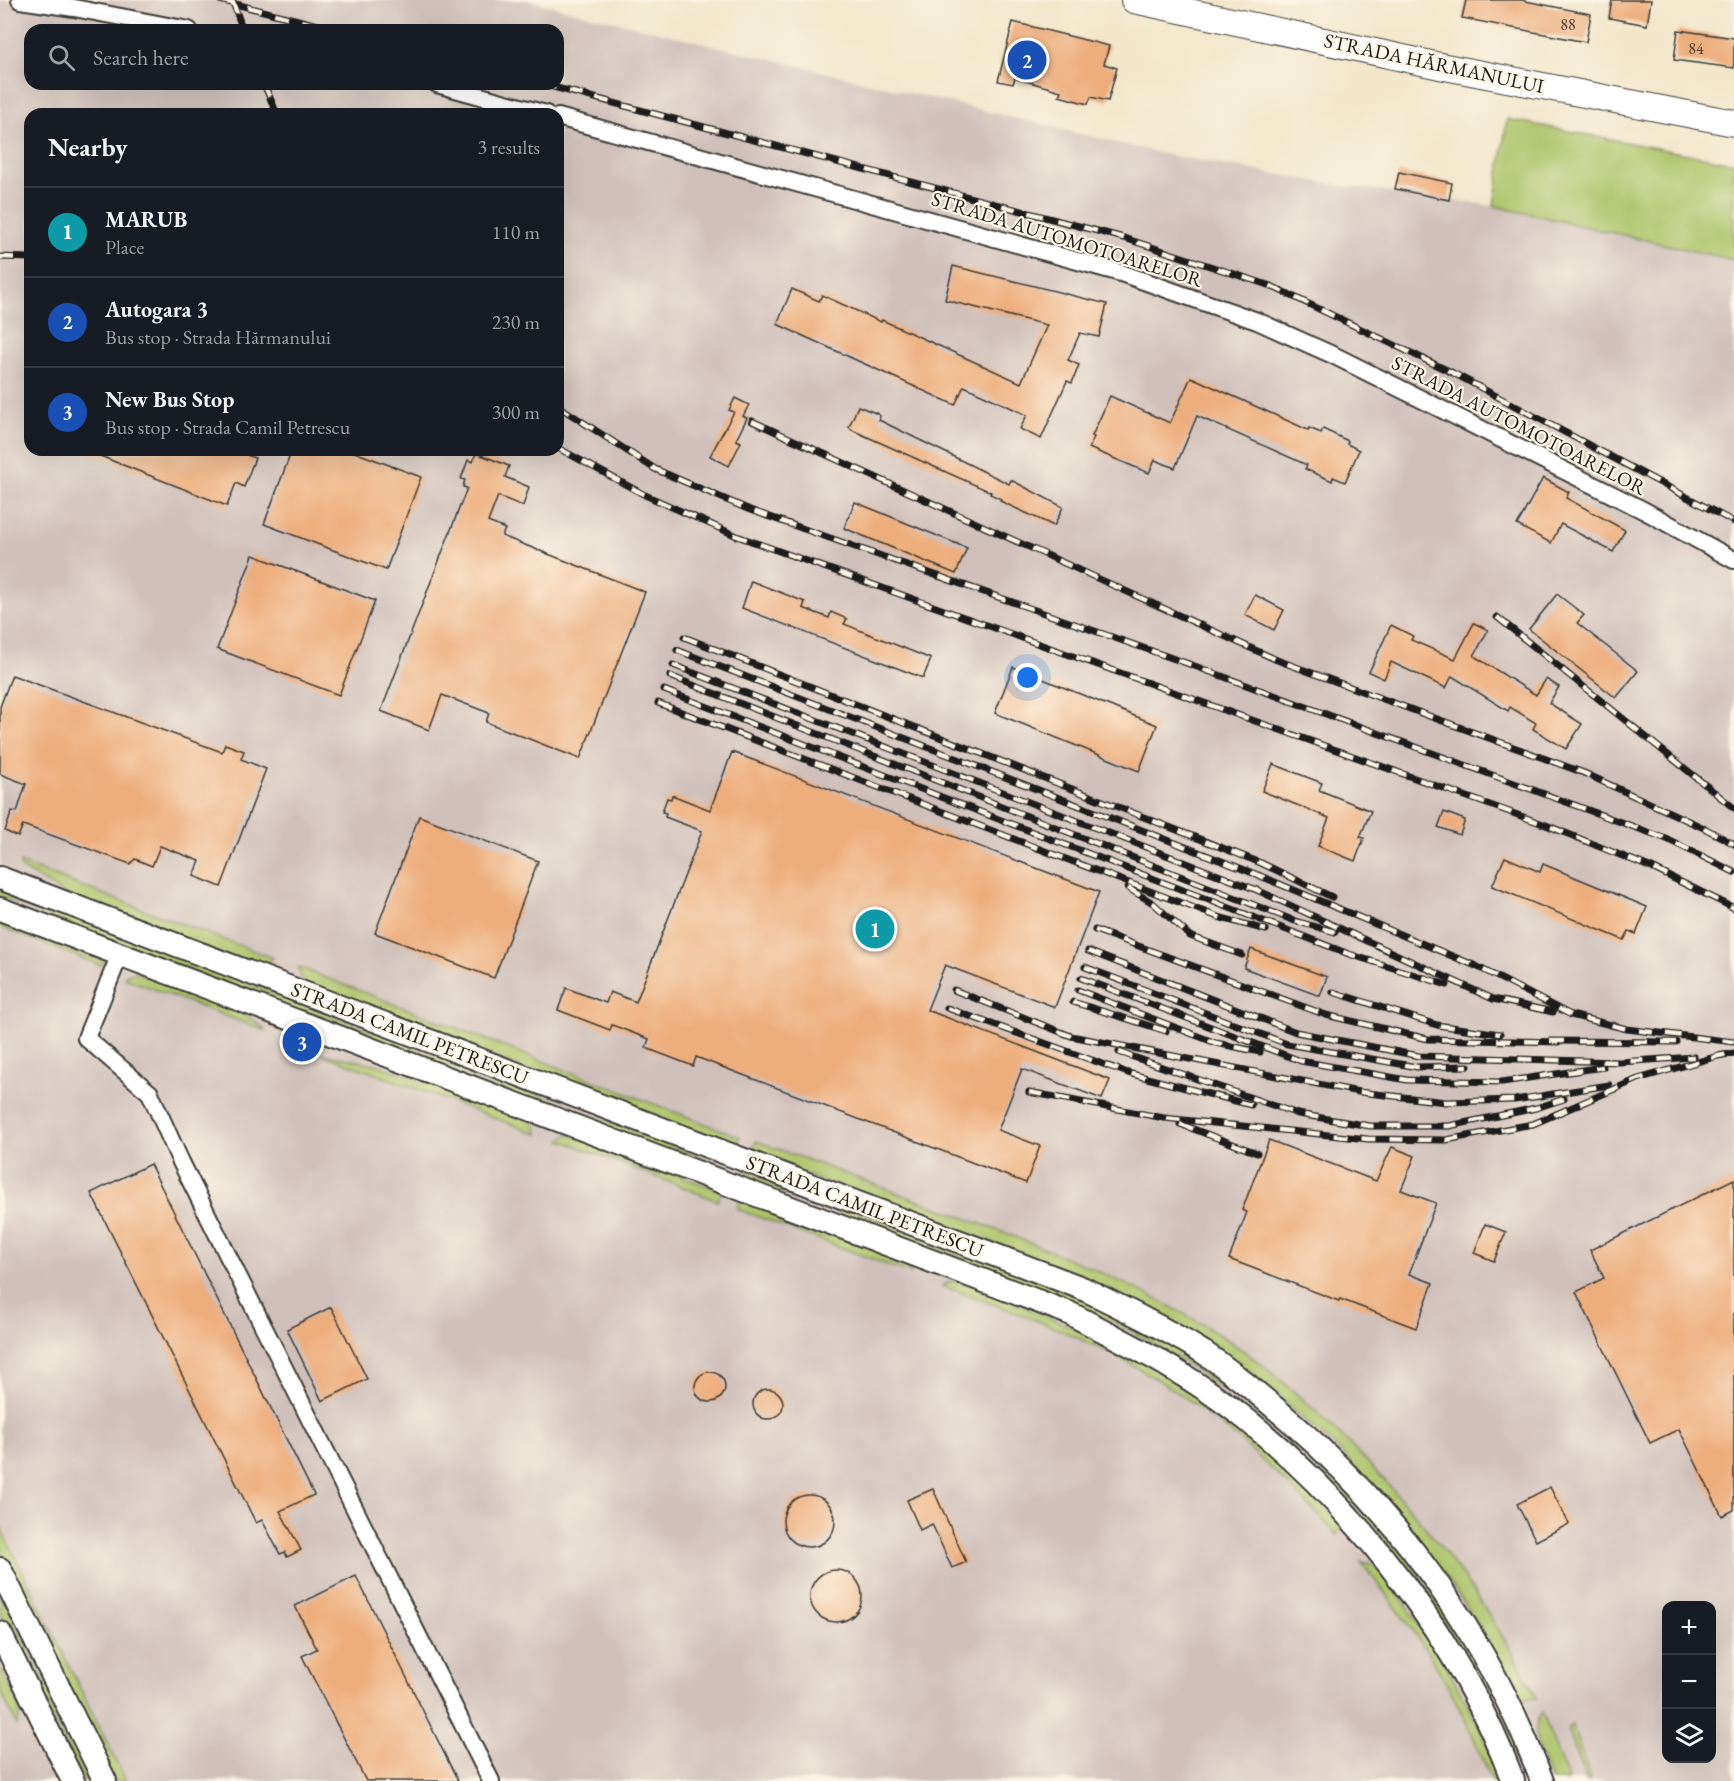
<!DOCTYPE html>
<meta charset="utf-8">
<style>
:root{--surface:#171b24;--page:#242831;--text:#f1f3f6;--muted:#9ea1a6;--line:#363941;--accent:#8c9099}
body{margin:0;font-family:"EB Garamond",serif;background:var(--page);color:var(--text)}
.controls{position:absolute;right:18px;bottom:18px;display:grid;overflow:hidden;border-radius:12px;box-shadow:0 6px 24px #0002}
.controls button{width:54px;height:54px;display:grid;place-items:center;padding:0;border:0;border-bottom:2px solid var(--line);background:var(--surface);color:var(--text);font:30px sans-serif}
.you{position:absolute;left:1028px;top:678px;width:21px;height:21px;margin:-15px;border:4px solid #fff;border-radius:50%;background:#1a73e8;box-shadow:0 0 0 9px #1a73e833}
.badge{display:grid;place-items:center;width:39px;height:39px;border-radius:50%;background:var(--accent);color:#fff;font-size:20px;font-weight:700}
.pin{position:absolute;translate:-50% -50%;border:3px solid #fff;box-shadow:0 2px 6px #0006}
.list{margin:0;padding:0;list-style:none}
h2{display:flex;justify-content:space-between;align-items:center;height:78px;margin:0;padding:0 24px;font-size:26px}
h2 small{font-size:20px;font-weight:400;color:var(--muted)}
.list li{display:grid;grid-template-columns:39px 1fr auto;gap:18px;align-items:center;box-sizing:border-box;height:90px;padding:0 24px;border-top:2px solid var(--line)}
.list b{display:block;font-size:22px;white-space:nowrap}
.list p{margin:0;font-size:20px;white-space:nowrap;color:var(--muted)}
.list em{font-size:20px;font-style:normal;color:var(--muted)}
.icon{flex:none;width:33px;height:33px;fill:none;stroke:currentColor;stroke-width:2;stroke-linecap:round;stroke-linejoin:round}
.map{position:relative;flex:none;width:1734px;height:1781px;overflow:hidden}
.search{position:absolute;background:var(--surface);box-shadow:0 6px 24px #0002;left:24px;top:24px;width:540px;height:66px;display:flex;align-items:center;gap:15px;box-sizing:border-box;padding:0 21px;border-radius:18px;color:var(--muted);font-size:22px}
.panel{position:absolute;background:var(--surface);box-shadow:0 6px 24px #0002;left:24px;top:108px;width:540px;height:348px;border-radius:18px}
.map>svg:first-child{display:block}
</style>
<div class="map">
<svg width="1734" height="1781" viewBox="0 0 1734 1781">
<rect width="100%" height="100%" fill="#fcf5e5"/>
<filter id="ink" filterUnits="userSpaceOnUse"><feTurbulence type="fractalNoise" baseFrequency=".0167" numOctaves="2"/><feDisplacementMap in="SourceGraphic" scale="12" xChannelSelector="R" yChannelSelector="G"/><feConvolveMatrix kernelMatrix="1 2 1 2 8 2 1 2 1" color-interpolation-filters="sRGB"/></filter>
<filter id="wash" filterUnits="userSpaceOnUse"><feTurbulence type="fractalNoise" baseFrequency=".008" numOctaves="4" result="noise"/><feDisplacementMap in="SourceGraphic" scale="24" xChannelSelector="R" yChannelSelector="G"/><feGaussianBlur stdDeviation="1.35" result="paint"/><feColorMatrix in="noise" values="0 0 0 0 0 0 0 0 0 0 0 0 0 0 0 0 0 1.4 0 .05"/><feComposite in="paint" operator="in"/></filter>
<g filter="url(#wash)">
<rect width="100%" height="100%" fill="#f2e7cb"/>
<path fill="#cfc0bb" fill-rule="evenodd" d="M 0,0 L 526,0 L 1168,155 L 1331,184 L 1494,206 L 1665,242 L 1734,259 L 1734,1781 L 0,1781 ZM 30,30 L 558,30 L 558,84 L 30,84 ZM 30,114 L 558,114 L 558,450 L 30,450 ZM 1666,1606 L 1712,1606 L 1712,1758 L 1666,1758 Z"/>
<g fill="#acc369" stroke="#647042" stroke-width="1.5">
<polygon points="1507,119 1734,163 1734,260 1494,206"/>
<polygon points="20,863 273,958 267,964 255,968 79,903 20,867"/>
<polygon points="0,888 727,1167 725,1175 85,931 0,897"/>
<polygon points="0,919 103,960 105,967 0,927"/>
<polygon points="298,967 740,1137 736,1150 309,987 301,978"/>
<path d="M 135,972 C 174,986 237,1002 266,1031 L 124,978 L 127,974 Z"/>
<polygon points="322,1054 376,1064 525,1117 536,1126 538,1134"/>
<polygon points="568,1134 721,1191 718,1201 561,1140"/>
<path d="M 756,1141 C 821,1165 887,1189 952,1213 C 1043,1247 1132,1281 1215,1332 C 1255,1356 1290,1387 1324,1419 C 1410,1500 1483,1592 1537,1698 L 1527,1698 L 1517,1693 L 1485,1634 L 1449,1581 L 1398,1515 L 1339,1450 L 1252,1374 L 1207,1342 L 1074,1274 L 1033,1257 L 751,1155 Z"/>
<path d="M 744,1170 L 1068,1290 L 1156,1334 L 1228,1381 L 1277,1419 L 1394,1539 L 1476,1659 L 1533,1781 L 1523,1781 C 1451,1581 1294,1410 1103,1317 C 1044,1288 983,1266 921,1243 C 861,1221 801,1199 741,1178 Z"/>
<polygon points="740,1199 891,1254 906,1264 912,1274 737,1209"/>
<path d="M 962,1281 C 1046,1315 1131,1349 1206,1401 C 1254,1435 1296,1478 1338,1519 L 1340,1529 L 1337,1535 C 1295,1490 1252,1448 1204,1411 C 1126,1352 1033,1317 942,1286 L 949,1282 Z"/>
<polygon points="0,1526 126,1781 115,1781 0,1549"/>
<path d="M 1361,1562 L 1372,1564 L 1381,1569 C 1416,1619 1452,1670 1478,1726 C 1487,1744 1494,1763 1502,1781 L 1492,1781 C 1477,1744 1461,1708 1441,1674 C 1417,1634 1389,1598 1361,1562 Z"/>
<polygon points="0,1590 94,1781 84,1781 0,1612"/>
<path d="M 0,1668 C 8,1684 26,1707 17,1725 L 0,1690 Z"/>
<path d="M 1542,1712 L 1568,1781 L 1552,1781 C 1544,1760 1527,1733 1542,1712 Z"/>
<polygon points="1572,1725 1591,1781 1586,1781 1567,1729"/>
</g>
<g id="blocks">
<g fill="#edae7e">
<polygon points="1466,0 1520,0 1591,14 1586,42 1462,18"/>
<polygon points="1612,0 1651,0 1647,25 1609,18"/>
<polygon points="1013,22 1109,46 1104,64 1117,68 1108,101 1091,97 1088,104 1059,96 1061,91 1015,78 1013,84 998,81"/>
<polygon points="1678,30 1734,38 1734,68 1674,60"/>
<polygon points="1399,172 1452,183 1449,200 1395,189"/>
<polygon points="953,266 1107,304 1099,337 1080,333 1068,360 1079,365 1072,383 1067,381 1041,439 1020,429 1027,415 964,386 955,405 777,324 792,289 819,301 822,295 881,322 882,320 1021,383 1047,325 945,300"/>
<polygon points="1191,377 1308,430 1309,428 1321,433 1323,429 1348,441 1347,444 1359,450 1345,482 1333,477 1332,481 1305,469 1307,465 1197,416 1175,468 1155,460 1149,473 1089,448 1094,437 1092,436 1110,396 1170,423"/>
<polygon points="735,398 749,405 743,416 747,418 736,440 741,442 729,466 710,456 734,412 729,410"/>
<polygon points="858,406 878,414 880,416 879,420 1009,484 1011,480 1063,507 1054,526 1000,501 1001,499 990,494 991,492 852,430 849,427"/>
<polygon points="85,450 234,450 255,458 244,487 236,483 227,506"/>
<polygon points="292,450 349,450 421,477 386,570 264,524"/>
<polygon points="476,453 509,466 505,477 529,487 523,506 498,496 488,522 505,529 502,536 645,592 580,759 486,722 489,713 442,695 429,730 381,711 467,488 463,487 465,480 461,479 468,460 473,462"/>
<polygon points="1543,478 1569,492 1566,498 1625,530 1613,552 1561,524 1551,543 1517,525"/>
<polygon points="855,502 967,548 956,574 844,528"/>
<polygon points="253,555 375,601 339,695 217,649"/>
<polygon points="751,581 805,602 803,608 829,618 831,612 847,619 844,624 931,659 923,678 742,608"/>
<polygon points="1557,594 1584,615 1577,623 1638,671 1616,698 1529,629"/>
<polygon points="1255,595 1284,610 1274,630 1245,615"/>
<polygon points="1474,623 1488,630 1474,656 1536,695 1546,679 1559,687 1549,703 1582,724 1566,749 1533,729 1536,723 1510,707 1508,711 1452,676 1446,688 1391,662 1384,679 1369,672 1391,625 1413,636 1411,640 1455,659"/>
<polygon points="1013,667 1157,725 1139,771 995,713"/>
<polygon points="12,675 222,752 225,744 244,751 241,759 266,769 221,887 194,876 200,861 160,846 152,866 135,859 130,864 23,825 18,837 5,831 12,811 17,812 26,784 0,774 0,707"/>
<polygon points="732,752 1099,892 1055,1007 945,965 927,1010 1110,1080 1102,1099 1022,1069 998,1130 1040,1146 1026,1183 696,1057 693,1066 646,1048 649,1039 612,1025 610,1030 558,1010 566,988 606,1003 610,992 636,1002 702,831 665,817 666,813 662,812 667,798 671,799 672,795 710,810"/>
<polygon points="1273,764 1322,783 1319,790 1371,811 1360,837 1364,838 1355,861 1318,846 1329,818 1262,791"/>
<polygon points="1444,812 1465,820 1460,835 1438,827"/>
<polygon points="419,816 538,861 494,978 375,933"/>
<polygon points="1505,857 1540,872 1543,864 1647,907 1636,934 1629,931 1624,940 1492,886"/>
<polygon points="1251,949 1327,977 1320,996 1244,968"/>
<polygon points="1269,1140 1376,1181 1392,1147 1415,1156 1401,1190 1436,1203 1409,1274 1433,1283 1416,1328 1340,1299 1339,1301 1229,1259 1247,1212 1242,1210"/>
<polygon points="150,1164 314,1495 280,1511 301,1550 287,1557 285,1552 280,1554 262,1520 256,1523 91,1193"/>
<polygon points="1734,1179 1734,1510 1722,1516 1679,1429 1650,1443 1576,1292 1604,1278 1590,1250"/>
<polygon points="1485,1224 1506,1232 1494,1261 1474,1253"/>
<polygon points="331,1307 367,1379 322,1401 287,1329"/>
<circle cx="710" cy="1387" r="15"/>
<circle cx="768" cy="1404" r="15"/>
<polygon points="1550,1487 1569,1524 1536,1541 1517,1504"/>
<polygon points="933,1489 966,1562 952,1568 932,1524 920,1530 907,1500"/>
<circle cx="809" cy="1521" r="26"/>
<circle cx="836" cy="1596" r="26"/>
<polygon points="356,1576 458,1781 366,1781 302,1656 317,1649 295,1606"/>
</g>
</g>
</g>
<g filter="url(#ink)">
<use href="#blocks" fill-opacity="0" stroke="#3c3a36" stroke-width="1.5"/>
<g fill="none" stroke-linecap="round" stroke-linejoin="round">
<g stroke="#3c3a36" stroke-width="20">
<g id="street">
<polyline points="20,0 74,8 189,30"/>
<polyline points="437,84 546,114"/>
<polyline points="558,117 1121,273 1257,321 1335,356 1645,511 1734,560"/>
<polyline points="120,954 86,1038 150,1093 180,1160 491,1781"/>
</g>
</g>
<g stroke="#3c3a36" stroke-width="26">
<g id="secondary">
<path d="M 0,878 L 1082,1288 C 1123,1308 1164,1328 1203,1352 C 1233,1372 1261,1396 1289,1420 C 1401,1517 1490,1641 1542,1781"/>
<path d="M 0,909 L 1069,1313 C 1130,1344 1193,1376 1247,1420 C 1362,1514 1460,1641 1513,1781"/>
<polyline points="0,1569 105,1781"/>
<polyline points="0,1633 73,1781"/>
</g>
</g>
<g stroke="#3c3a36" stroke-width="28">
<polyline id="primary" points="1134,0 1440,66 1734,123"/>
</g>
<use href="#street" stroke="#fff" stroke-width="16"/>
<use href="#secondary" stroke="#fff" stroke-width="22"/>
<use href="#primary" stroke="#fff" stroke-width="26"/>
<g stroke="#1c1c1c" stroke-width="7">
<g id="rail">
<polyline points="220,0 337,30"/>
<polyline points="232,0 243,30"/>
<polyline points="264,84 277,114"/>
<polyline points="542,84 1124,238 1271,286 1453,373 1734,522"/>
<polyline points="0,257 30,258"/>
<polyline points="558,406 655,469 750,510 1189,664 1667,839 1734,872"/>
<polyline points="752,421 1277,660 1584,773 1706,829 1734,844"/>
<polyline points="558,448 645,495 737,536 1546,825 1652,868 1734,908"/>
<polyline points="1497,617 1734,808"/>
<polyline points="684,637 1261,863 1332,897"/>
<polyline points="677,650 1258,875 1476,966 1571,1015 1627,1029 1734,1042"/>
<polyline points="673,665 1257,890 1493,999 1553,1012"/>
<polyline points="670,676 1295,921 1335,932"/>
<polyline points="664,690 1349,954 1447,985"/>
<polyline points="658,703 1218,917 1266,930"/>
<polyline points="1128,888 1153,903 1190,936 1242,955"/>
<polyline points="1095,930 1326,1015 1428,1039 1558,1042"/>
<polyline points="1088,951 1296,1032 1419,1056 1620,1062 1694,1057"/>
<polyline points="1085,967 1287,1044 1417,1067 1468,1066"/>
<polyline points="1081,978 1301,1061 1407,1080 1502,1082 1603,1067"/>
<polyline points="954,990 1071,1036 1359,1092 1446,1102 1515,1100 1609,1085"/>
<polyline points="1078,990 1216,1043 1260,1052"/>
<polyline points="1333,992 1437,1025 1500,1034"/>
<polyline points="1073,1002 1166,1031"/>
<polyline points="947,1008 1128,1073 1251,1105"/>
<polyline points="1550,1041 1676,1042"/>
<polyline points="1119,1052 1298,1114 1370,1126 1449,1126 1536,1108 1564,1099"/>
<polyline points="1029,1092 1164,1118 1368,1139 1446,1140 1533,1124 1638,1079 1718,1056 1734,1053"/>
<polyline points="1180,1124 1257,1153"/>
</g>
</g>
<use href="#rail" stroke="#fcf5e5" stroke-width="4.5" stroke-dasharray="14" stroke-linecap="butt"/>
</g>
</g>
<g text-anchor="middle" stroke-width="4.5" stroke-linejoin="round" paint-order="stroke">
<g font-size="16" fill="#504034">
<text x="1568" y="30">88</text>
<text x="1696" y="54">84</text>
</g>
<g font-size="20" fill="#1c1c1c" stroke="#fcf5e5">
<text transform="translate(1434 63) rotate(12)" y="7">STRADA HĂRMANULUI</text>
<text transform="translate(1067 239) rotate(17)" y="7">STRADA AUTOMOTOARELOR</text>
<text transform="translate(1519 425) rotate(27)" y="7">STRADA AUTOMOTOARELOR</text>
<text transform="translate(410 1033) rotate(21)" y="7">STRADA CAMIL PETRESCU</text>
<text transform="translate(865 1206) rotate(21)" y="7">STRADA CAMIL PETRESCU</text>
</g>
</g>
</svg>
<div class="controls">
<button>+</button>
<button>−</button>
<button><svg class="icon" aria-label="layers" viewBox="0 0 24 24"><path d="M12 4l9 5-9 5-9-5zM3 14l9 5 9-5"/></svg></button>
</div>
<div class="you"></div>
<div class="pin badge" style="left:875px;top:929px;background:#0f9aa8">1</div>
<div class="pin badge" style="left:1027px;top:60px;background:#1a4fb4">2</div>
<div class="pin badge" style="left:302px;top:1042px;background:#1a4fb4">3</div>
<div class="search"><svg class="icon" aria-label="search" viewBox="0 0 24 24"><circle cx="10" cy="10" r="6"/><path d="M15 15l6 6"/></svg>Search here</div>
<section class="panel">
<h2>Nearby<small>3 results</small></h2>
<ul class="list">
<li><span class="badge" style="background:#0f9aa8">1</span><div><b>MARUB</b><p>Place</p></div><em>110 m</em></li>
<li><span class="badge" style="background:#1a4fb4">2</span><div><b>Autogara 3</b><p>Bus stop · Strada Hărmanului</p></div><em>230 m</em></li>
<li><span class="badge" style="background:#1a4fb4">3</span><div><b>New Bus Stop</b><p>Bus stop · Strada Camil Petrescu</p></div><em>300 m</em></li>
</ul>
</section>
</div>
